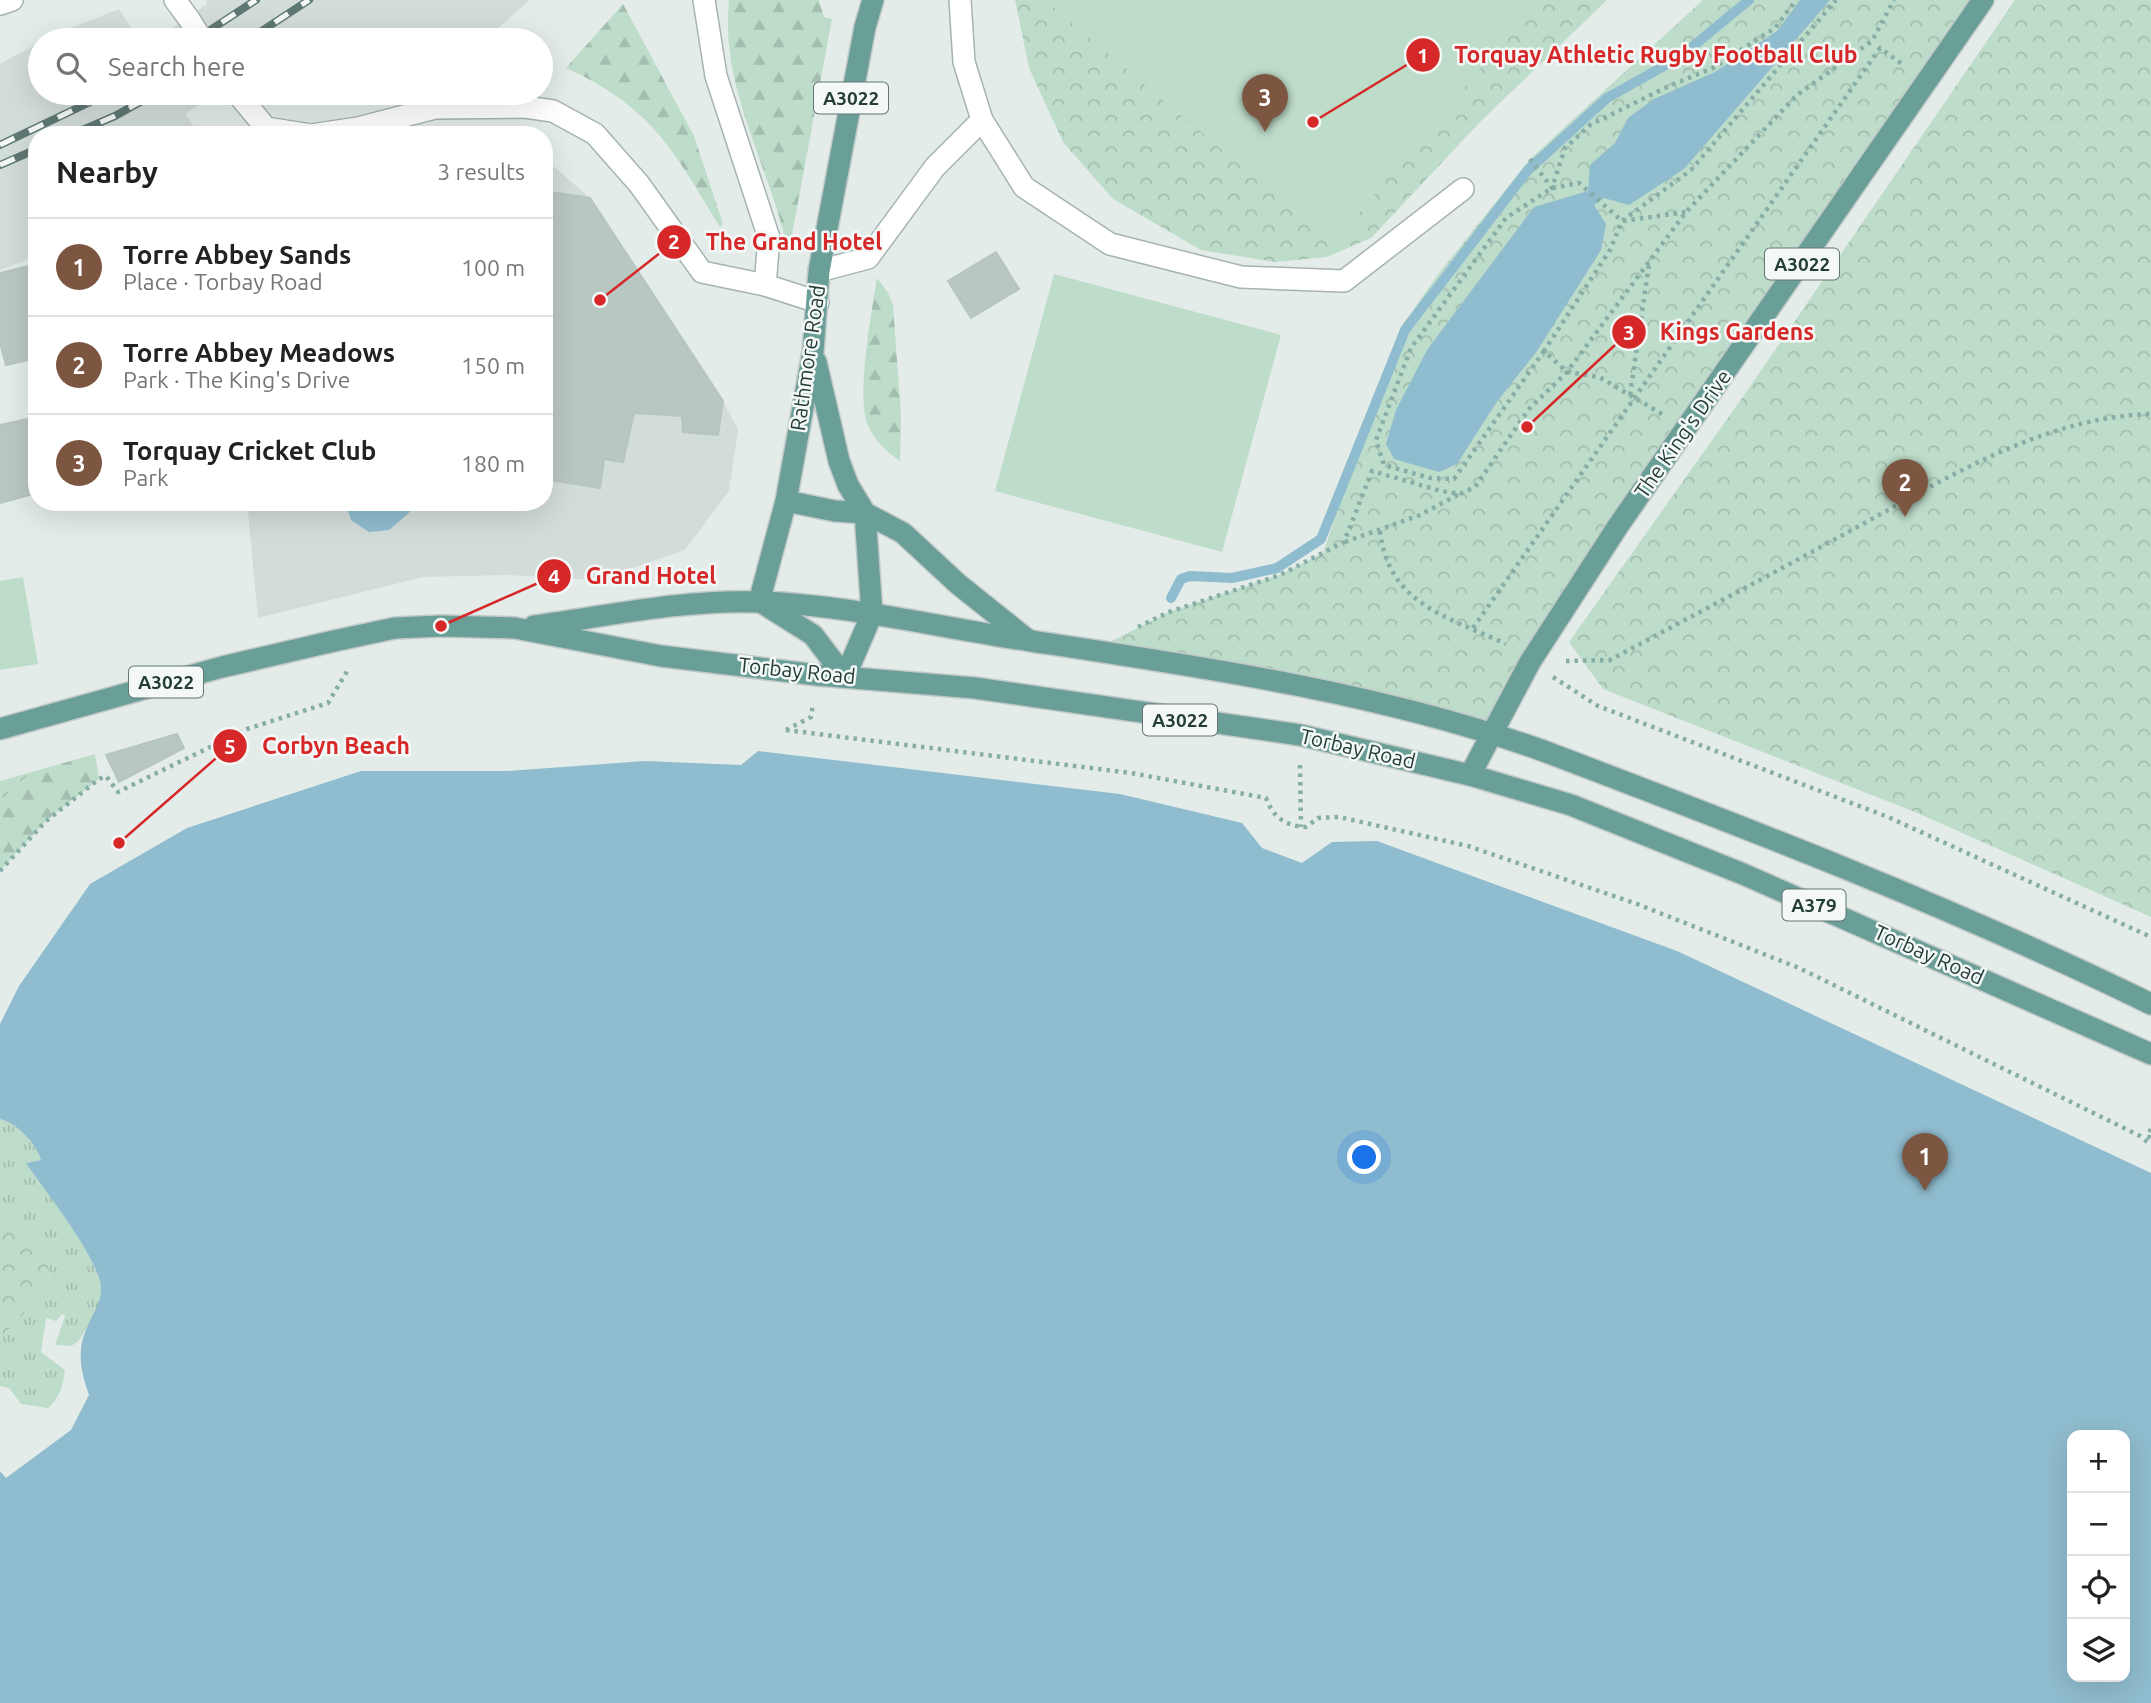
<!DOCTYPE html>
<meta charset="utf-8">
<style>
:root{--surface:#fff;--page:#f2f2f2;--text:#222;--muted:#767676;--line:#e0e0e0;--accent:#7c5640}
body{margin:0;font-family:Ubuntu,sans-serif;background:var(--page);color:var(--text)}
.controls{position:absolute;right:21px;bottom:21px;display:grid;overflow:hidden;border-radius:14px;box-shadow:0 7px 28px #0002}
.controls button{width:63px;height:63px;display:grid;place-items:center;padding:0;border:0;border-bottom:2px solid var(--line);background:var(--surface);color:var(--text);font:35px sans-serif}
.you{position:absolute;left:1365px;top:1158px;width:24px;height:24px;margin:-18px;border:5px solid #fff;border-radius:50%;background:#1a73e8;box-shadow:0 0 0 10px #1a73e833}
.badge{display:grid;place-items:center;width:46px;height:46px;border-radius:50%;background:var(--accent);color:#fff;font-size:23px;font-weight:700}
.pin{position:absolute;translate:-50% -58px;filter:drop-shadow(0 2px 4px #0008)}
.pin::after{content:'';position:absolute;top:37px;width:24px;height:21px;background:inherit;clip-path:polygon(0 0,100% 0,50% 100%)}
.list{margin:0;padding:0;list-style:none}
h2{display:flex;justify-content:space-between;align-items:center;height:91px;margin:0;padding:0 28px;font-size:30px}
h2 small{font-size:23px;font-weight:400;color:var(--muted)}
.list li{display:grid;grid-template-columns:46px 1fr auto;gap:21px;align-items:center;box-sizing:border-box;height:98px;padding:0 28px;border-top:2px solid var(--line)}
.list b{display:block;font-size:26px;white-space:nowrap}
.list p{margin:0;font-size:23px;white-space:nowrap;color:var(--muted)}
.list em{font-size:23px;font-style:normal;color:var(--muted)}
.icon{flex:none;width:38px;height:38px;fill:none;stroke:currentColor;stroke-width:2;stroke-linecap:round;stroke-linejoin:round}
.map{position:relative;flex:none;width:2151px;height:1703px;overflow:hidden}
.search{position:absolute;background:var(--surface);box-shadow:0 7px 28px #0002;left:28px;top:28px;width:525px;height:77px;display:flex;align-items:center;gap:18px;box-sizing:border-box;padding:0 24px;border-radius:38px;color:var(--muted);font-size:26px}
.panel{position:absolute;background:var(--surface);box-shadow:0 7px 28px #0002;left:28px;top:126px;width:525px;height:385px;border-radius:28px}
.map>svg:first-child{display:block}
</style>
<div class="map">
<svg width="2151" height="1703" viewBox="0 0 2151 1703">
<defs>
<pattern id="grass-tufts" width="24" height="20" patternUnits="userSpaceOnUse" patternTransform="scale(1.75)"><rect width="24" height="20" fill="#bedcca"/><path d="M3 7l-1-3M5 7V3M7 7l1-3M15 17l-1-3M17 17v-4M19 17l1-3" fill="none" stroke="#a3beae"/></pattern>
<pattern id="forest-firs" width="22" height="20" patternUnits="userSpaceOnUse" patternTransform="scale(1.75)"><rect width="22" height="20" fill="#bedcca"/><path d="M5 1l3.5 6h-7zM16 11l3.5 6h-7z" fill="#a3beae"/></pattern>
<pattern id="park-crowns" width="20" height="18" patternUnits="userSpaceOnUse" patternTransform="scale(1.75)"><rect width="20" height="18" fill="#bedcca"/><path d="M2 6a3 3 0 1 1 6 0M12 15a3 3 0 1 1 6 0" fill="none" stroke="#a3beae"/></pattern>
</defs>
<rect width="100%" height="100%" fill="#e3ece9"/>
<g fill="#d2dcd8">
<polygon points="206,0 530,0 485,40 155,40 207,4"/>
<polygon points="119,9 139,40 44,40 58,33"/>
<polygon points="40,42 40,93 216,93 185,114 200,135 37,135 37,256 0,270 0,64"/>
<polygon points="271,93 326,93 293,100"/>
<polygon points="544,158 590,198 723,401 738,429 729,491 685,550 597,580 507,575 423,577 258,618 247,502 544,502"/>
</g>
<path fill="url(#grass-tufts)" d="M 0,1119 C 18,1123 36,1143 41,1160 L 27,1163 C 45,1191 99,1258 101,1288 C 102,1307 87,1327 78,1342 L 71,1346 L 55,1345 L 65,1316 L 62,1314 L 56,1321 L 46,1318 L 41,1352 L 65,1370 C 63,1386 60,1397 48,1408 L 21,1404 L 9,1388 L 0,1386 L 0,1339 L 52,1282 L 46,1257 L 0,1204 Z"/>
<g fill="url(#forest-firs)">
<path d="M 729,0 L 819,0 L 824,17 L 832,19 L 791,240 L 784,234 C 764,156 720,82 729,0 Z"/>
<path d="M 623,4 L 694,136 L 723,224 L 720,227 C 673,150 652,107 566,68 Z"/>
<path d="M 877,278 L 888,293 L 893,305 L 901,415 L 900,461 C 886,452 871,437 866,420 C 858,385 871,315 877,278 Z"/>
<polygon points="95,754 99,779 45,822 0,871 0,801 32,772"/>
</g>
<g fill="url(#park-crowns)">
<polygon points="1015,0 1607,0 1480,122 1371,238 1327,257 1275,262 1201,250 1113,199 1063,142 1029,68"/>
<polygon points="1703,0 1983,0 1491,732 1094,650 1169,612 1279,575 1323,553 1401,327 1436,277 1530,159"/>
<polygon points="2015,0 2151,0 2151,917 1915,812 1603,689 1569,642 1747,391"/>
<polygon points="32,772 0,801 0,781"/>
<polygon points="0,1204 46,1257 52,1283 0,1339"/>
</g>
<g fill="#bedcca">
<polygon points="1045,0 1538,0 1333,244"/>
<polygon points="1054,274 1281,335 1222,552 995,491"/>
<polygon points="23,577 38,664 0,670 0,581"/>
</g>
<g fill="#8fbcce" fill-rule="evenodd">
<polygon points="1800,0 1830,0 1684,169 1629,205 1604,198 1594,205 1606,224 1601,250 1537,351 1496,403 1457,464 1439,472 1394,459 1386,444 1396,410 1427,350 1534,207 1588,191 1590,165 1615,143 1628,118 1654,99 1715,72 1777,31"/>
<polygon points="345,502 445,502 442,508 411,511 389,530 369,532 351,520"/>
<path d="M 758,751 L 1120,794 L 1242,823 L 1262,848 L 1302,863 L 1332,842 L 1377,841 L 1677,951 L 2151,1173 L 2151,1703 L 0,1703 L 0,1471 L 6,1478 L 71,1430 L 89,1395 C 80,1369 76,1349 89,1323 C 94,1311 102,1301 101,1287 C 98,1257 45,1191 26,1163 L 41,1160 C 36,1143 17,1123 0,1119 L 0,1024 L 19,986 L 90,884 L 187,828 L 361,771 L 507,771 L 645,761 L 741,765 ZM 2125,1435 L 2125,1677 L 2072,1677 L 2072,1435 Z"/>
</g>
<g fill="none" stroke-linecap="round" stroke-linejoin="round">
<polyline stroke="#8fbcce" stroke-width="10" points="1171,598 1181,579 1190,576 1232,578 1277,568 1321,539 1405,330 1528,170 1607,98 1680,57 1749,0"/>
</g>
<g fill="#b9c7c3" stroke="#b6c5c1" stroke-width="2">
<polygon points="544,191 590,198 723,401 718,435 683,432 682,416 634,413 623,462 604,459 600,488 544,479"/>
<polygon points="996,252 1019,289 971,318 948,281"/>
<polygon points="37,264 37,358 6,365 0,343 0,273"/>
<polygon points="37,417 37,493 0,503 0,425"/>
<polygon points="177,734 184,748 119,782 106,755"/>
</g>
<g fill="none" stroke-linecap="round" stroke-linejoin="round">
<g stroke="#a6b4b1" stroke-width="24">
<g id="lane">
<polyline points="704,0 716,76 769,238 765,285"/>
<polyline points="960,0 964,62 982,120 1024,187 1110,244 1241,277 1344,281 1463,189"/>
<polyline points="819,271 868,258 935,167 982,120"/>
</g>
</g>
<g stroke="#a6b4b1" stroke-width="24">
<g id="street">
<polyline points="175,0 189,19"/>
<polyline points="0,4 12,0"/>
<polyline points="237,93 266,128 311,135"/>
<polyline points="311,135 358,128 435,108 525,107 553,111 595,134 639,184 702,272 765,285 818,302"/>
</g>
</g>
<g stroke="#c2c9c8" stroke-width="24">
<g id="primary">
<polyline points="786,501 835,511 865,513 903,533 958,584 1028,640"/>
<polyline points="759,602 786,501 813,352 819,271 865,27 873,0"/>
<polyline points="764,604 813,635 845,677 872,614 865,513 848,485 839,461 816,362"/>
<path d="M 534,626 C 608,616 685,599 760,602 C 851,605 941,628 1031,641 C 1202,667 1377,692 1541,750 C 1747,828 1953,907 2151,1004"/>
<polyline points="0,729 222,667 334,641 395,628 441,626 515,628 661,656 817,675 975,688 1300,735 1470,775 1571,805 1743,874 2151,1054"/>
<polyline points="1470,775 1530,662 1618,526 1983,0"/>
</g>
</g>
<g stroke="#86aea6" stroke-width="4.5" stroke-dasharray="3.5 5" stroke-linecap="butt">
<polyline points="1530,159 1552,188 1565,148 1590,125 1669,86 1713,68 1775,28 1796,0"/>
<polyline points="1623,221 1686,212"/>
<polyline points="1544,351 1454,479 1430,478 1384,465 1376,440 1411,348 1506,218 1552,188 1579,183 1622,221"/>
<polyline points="1630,395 1649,264"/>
<polyline points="1662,414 1599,377 1567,372 1544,351 1610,250 1622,221 1691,170 1836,0"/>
<path d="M 1380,531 C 1388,604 1448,617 1506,644"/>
<polyline points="1345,542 1420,515 1459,494"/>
<polyline points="1138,627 1169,612 1280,575 1344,542 1372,471 1441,491 1460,494 1475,487 1529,409 1567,372 1686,212 1797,95 1872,41 1894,0"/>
<polyline points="1473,628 1880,48 1902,64"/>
<path d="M 1566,661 L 1610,660 C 1686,619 1763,579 1839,537 C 1936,485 2038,417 2151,414"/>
<polyline points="1553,677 1598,706 1888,817 2151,937"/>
<path d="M 786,730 L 1131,773 L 1266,798 C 1273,817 1285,826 1306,827 L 1318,818 L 1339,817 L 1468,846 L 1637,904 L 1799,968 L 2140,1136 L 2151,1145"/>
<polyline points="786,730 811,717 813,704"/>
<polyline points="1300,765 1301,827"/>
<polyline points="0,871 45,822 99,779 106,776 118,792 247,729 328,703 349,668"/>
<polyline points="2151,1129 2147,1136 2151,1138"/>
</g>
<use href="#lane" stroke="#fff" stroke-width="21"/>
<use href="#street" stroke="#fff" stroke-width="21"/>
<use href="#primary" stroke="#6a9f98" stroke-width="21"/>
<g stroke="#5e7874" stroke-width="8">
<g id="rail">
<polyline points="195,40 256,0"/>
<polyline points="248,40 309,0"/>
<polyline points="71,135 115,116 156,93"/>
<polyline points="0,145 109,93"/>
<polyline points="0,165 37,149"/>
</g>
</g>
<use href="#rail" stroke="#f4f9f7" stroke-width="5" stroke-dasharray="16" stroke-linecap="butt"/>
<g stroke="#a6b4b1" stroke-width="24" stroke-linecap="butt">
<polyline id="street-bridge" points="189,19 202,40"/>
</g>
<use href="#street-bridge" stroke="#fff" stroke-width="21"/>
</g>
<g text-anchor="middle" stroke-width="5" stroke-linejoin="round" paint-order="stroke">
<g fill="#f4f9f7" stroke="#627572" stroke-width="2">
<rect x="814" y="82.5" width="74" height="31" rx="5"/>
<rect x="1765" y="248.5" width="74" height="31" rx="5"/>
<rect x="129" y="666.5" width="74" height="31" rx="5"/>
<rect x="1143" y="704.5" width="74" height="31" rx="5"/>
<rect x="1782.5" y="889.5" width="63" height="31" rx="5"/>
</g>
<g font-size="19" font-weight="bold" fill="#243d39">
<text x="851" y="105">A3022</text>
<text x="1802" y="271">A3022</text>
<text x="166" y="689">A3022</text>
<text x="1180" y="727">A3022</text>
<text x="1814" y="912">A379</text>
</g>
<g font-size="21" fill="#243d39" stroke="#f4f9f7">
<text transform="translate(808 358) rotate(-82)" y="7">Rathmore Road</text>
<text transform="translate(1683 434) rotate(-55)" y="7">The King's Drive</text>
<text transform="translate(797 671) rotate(6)" y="7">Torbay Road</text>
<text transform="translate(1358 749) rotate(13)" y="7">Torbay Road</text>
<text transform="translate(1929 955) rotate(24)" y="7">Torbay Road</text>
</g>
</g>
<path fill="none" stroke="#d62828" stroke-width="2.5" d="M1313 122L1423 55M600 300L674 242M1527 427L1629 332M441 626L554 576M119 843L230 746"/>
<g fill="#d62828" stroke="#f4f9f7" stroke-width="2.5">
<circle cx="1313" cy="122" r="7"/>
<circle cx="600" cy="300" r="7"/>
<circle cx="1527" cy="427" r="7"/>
<circle cx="441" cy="626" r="7"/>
<circle cx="119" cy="843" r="7"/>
<circle cx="1423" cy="55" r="18"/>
<circle cx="674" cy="242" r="18"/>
<circle cx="1629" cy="332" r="18"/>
<circle cx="554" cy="576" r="18"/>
<circle cx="230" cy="746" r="18"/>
</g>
<g font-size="21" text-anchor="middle" font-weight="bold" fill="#fff">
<text x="1423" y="63">1</text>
<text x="674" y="249">2</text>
<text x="1629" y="340">3</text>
<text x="554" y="584">4</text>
<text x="230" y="754">5</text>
</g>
<g font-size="23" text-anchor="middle" font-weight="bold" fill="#d62828" stroke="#f4f9f7" stroke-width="5" stroke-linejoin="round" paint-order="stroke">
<text x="1656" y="63">Torquay Athletic Rugby Football Club</text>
<text x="794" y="250">The Grand Hotel</text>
<text x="1737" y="340">Kings Gardens</text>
<text x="651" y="584">Grand Hotel</text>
<text x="336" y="754">Corbyn Beach</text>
</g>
</svg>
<div class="controls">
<button>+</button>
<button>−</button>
<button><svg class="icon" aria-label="locate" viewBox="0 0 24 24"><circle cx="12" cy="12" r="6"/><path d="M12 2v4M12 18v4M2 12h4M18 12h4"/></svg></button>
<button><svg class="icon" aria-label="layers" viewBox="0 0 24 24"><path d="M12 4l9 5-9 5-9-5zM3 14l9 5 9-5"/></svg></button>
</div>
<div class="you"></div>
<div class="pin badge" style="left:1925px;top:1191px">1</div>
<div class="pin badge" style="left:1905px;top:517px">2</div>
<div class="pin badge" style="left:1265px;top:132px">3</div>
<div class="search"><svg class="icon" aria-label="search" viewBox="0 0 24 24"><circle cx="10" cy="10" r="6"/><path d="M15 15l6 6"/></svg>Search here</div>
<section class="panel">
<h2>Nearby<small>3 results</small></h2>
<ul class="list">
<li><span class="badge">1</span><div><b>Torre Abbey Sands</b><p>Place · Torbay Road</p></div><em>100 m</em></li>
<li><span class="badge">2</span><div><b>Torre Abbey Meadows</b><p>Park · The King's Drive</p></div><em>150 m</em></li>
<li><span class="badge">3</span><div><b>Torquay Cricket Club</b><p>Park</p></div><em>180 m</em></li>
</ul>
</section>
</div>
